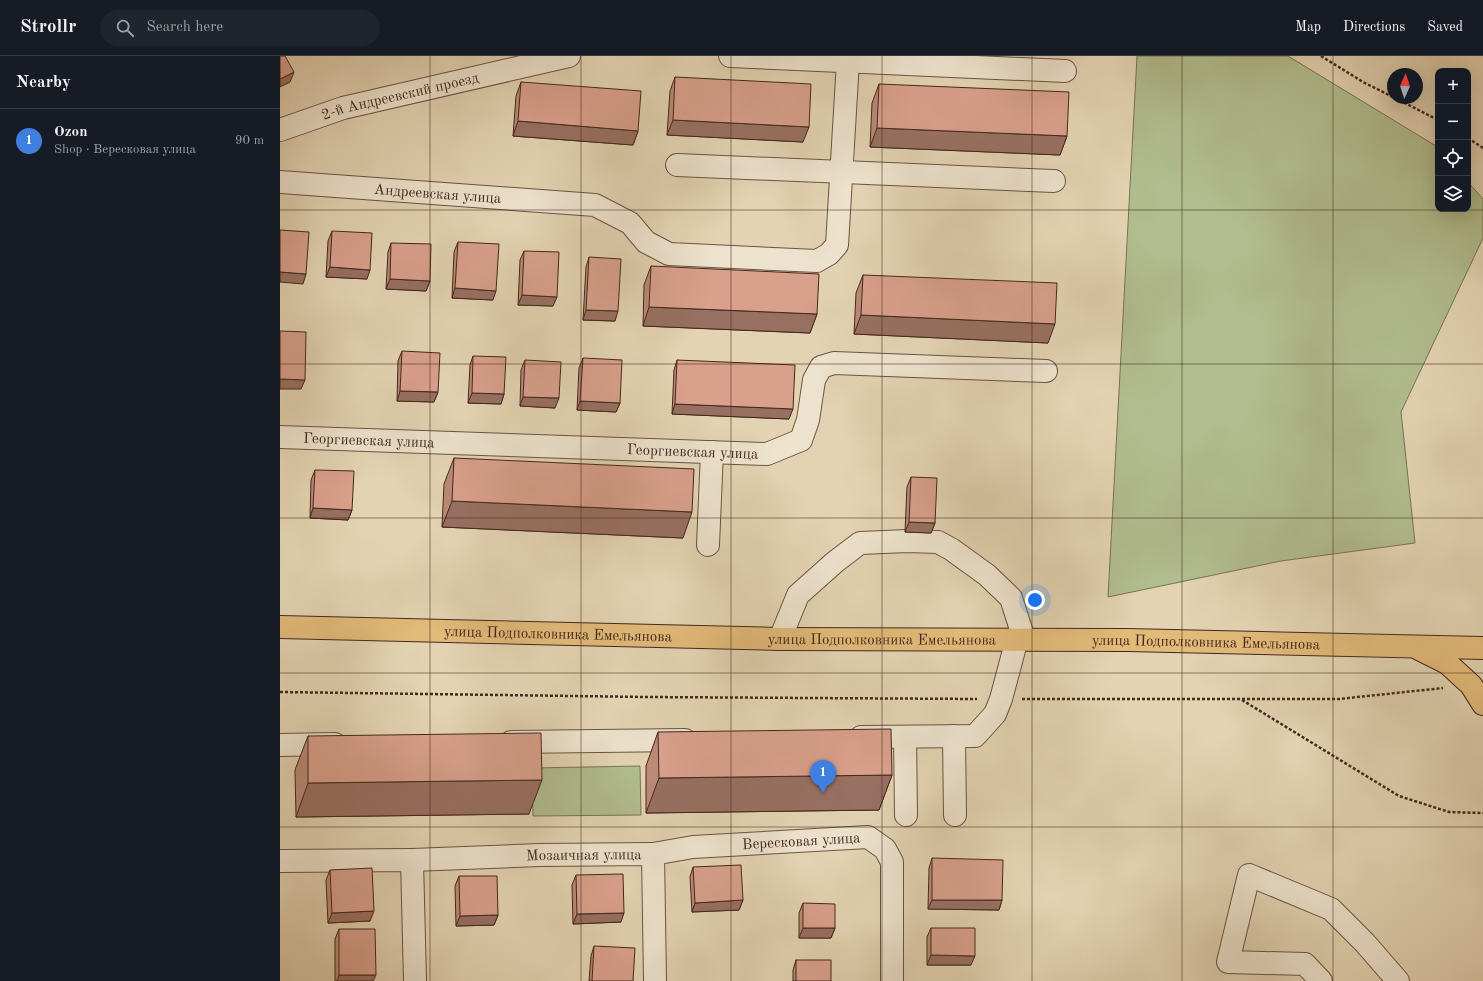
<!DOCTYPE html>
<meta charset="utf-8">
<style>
:root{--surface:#171b24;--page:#20242c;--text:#f1f3f6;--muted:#9ea1a6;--line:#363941;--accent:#ea580c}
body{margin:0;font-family:"Old Standard TT",serif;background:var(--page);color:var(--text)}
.controls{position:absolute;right:12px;top:12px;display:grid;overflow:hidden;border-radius:8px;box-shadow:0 4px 16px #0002}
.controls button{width:36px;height:36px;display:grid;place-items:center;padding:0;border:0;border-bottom:1px solid var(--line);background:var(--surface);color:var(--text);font:20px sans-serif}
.compass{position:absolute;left:1107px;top:12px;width:36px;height:36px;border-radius:50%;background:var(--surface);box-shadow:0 4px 16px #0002;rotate:3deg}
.you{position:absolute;left:755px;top:544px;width:14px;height:14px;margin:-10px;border:3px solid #fff;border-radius:50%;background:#1a73e8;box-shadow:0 0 0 6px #1a73e833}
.badge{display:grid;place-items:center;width:26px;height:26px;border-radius:50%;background:var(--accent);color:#fff;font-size:13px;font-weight:700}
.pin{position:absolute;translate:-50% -33px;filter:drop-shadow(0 1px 2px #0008)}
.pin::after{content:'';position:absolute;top:21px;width:14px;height:12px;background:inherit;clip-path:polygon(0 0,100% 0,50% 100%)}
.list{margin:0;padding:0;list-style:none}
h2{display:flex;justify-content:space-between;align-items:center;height:52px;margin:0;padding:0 16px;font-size:17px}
h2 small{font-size:13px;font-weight:400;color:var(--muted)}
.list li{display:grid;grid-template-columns:26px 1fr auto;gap:12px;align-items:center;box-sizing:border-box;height:64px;padding:0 16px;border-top:1px solid var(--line)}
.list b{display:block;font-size:15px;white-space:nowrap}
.list p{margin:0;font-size:13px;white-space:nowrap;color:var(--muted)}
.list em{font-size:13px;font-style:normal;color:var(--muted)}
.icon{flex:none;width:22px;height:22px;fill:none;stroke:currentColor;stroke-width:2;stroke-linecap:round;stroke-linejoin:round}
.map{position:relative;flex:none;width:1203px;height:925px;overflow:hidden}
header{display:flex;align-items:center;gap:24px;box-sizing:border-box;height:56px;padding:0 20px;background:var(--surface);border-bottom:1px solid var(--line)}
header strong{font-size:19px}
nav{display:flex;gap:22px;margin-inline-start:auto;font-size:14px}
.search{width:280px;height:36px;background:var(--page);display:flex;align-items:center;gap:10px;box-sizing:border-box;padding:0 14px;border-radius:22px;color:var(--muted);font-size:15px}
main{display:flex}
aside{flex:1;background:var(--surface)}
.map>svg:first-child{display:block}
</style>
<header>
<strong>Strollr</strong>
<div class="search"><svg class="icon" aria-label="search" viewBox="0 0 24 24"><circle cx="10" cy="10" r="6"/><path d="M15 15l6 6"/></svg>Search here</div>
<nav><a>Map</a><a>Directions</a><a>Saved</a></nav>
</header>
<main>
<aside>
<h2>Nearby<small></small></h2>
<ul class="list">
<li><span class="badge" style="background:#3f7fe0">1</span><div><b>Ozon</b><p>Shop · Вересковая улица</p></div><em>90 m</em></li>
</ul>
</aside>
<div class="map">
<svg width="1203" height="925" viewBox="0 0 1203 925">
<rect width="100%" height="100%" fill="#e3d3b2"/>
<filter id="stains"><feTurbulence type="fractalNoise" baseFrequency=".005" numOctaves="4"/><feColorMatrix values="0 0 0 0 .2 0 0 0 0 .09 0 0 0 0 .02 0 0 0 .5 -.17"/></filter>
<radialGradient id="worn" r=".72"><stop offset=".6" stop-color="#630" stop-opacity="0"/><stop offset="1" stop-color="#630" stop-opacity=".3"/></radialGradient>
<g fill="#b1bd8e" stroke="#7a7256">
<polygon points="857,0 1008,0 1156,90 1158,93 1158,153 1188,153 1188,126 1203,143 1203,182 1121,356 1135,487 1001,505 828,541"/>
<polygon points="360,710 361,759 253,760 252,712"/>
</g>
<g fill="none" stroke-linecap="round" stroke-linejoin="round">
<g stroke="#6b5343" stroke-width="24">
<g id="minor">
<polyline points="450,0 785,15"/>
<path id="s1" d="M 0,74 L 63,52 L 289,0"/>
<polyline points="397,109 774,125"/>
<path id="s2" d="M 0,126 L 315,149 L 350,167 L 366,186 L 389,198 L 537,205 L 549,198 L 557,189 L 568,5"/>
<path id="s3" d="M 0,381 L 487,398 L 521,384 L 528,364 L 534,324 L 541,311 L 554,307 L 766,315"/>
<polyline points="428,489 432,396"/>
<polyline points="500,583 518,539 555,506 580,487 627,485 658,486 671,493 707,519 731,542 744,583"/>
<polyline points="674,680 675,759"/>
<polyline points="581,681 695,680 715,658 721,643 737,583"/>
<polyline points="625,681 626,759"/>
<polyline points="231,686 405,684"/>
<polyline points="0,689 55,688"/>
<path id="s4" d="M 373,798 L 413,791 L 588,781 L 605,793 L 612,806 L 612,925"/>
<path id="s5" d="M 132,804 L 259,799 L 373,798 L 375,925"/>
<polyline points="0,805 132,804 135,925"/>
<polyline points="1041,925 1025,908 948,906 969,819 1051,853 1085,887 1118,925"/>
</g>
</g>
<g stroke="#43281e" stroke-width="24">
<g id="major">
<path id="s6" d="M 0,571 L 500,583 L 847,584 L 1203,592"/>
<polyline points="1139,593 1167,607 1191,629 1203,648"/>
</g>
</g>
<g stroke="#43281e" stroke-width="2.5" stroke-dasharray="3 2" stroke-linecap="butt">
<polyline points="1041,0 1083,26 1113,41"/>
<polyline points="1115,42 1158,64"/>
<polyline points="1188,82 1203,92"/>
<polyline points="0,636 367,641 697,643"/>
<polyline points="742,643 1059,643 1163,632"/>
<polyline points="962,644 1119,740 1169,756 1203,757"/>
</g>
<use href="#minor" stroke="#ede2cd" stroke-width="22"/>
<use href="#major" stroke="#e2ba79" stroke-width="22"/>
</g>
<g fill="#bb8a78" stroke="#43281e">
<polygon points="395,21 523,86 387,79 390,35"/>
<polygon points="241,26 358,75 353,89 233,80 236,40"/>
<polygon points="599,28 787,80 780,99 590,91 592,47"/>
<polygon points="52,175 87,223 46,221 48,185"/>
<polygon points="178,186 213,244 172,242 174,196"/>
<polygon points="111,187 150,225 146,235 106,233 108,196"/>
<polygon points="244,195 273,250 238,249 240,204"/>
<polygon points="309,201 335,265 303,264 306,211"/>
<polygon points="371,210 537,258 530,277 363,270 364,229"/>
<polygon points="583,219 768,287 574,278 576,237"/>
<polygon points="122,295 158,336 154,346 117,345 118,305"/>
<polygon points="193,300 224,338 221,348 188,347 190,309"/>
<polygon points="303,302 340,347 336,356 297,354 299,312"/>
<polygon points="245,304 275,352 240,350 241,314"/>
<polygon points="397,304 509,363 392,358 394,314"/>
<polygon points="174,402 403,482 162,471 164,428"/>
<polygon points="35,414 72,454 68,464 30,462 31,424"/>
<polygon points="631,421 655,467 651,477 625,476 627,431"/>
<polygon points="378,676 612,719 599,754 366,757 366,710"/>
<polygon points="28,680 249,758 16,761 15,714"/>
<polygon points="652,802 722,844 719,854 648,853 649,812"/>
<polygon points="413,811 463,844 459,854 412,856 410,821"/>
<polygon points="50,814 90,865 48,867 46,824"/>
<polygon points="296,819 341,866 293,868 292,829"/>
<polygon points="179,820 218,859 214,869 176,870 175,830"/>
<polygon points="523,847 555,872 551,882 519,882 519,857"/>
<polygon points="651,872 691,909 647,909 647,881"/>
<polygon points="59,873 93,925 55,925 55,883"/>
<polygon points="314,890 353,925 309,925 311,900"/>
<polygon points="516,904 551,925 513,925 513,914"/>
</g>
<g fill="#987062" stroke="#43281e">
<polygon points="14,16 10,26 0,31 0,23"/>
<polygon points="393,64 529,71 523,86 387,79"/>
<polygon points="238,65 358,75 353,89 233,80"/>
<polygon points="597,72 787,80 780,99 590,91"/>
<polygon points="50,211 90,214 87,223 46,221"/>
<polygon points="0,216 26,218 23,228 0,226"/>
<polygon points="110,223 150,225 146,235 106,233"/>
<polygon points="175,232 216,235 213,244 172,242"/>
<polygon points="242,239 277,241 273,250 238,249"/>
<polygon points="369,251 537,258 530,277 363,270"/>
<polygon points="306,254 338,255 335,265 303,264"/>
<polygon points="581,259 775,268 768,287 574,278"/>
<polygon points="0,323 25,324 21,333 0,333"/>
<polygon points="120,335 158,336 154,346 117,345"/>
<polygon points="192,337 224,338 221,348 188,347"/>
<polygon points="243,341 279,342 275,352 240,350"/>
<polygon points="300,345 340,347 336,356 297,354"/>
<polygon points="395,348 513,353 509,363 392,358"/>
<polygon points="172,445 412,456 403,482 162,471"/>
<polygon points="33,452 72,454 68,464 30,462"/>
<polygon points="629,466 655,467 651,477 625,476"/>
<polygon points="612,719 599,754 366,757 379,722"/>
<polygon points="262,724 249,758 16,761 28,727"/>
<polygon points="463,844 459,854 412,856 415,847"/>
<polygon points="652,844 722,844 719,854 648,853"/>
<polygon points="94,855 90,865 48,867 52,857"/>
<polygon points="344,857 341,866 293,868 297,858"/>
<polygon points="218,859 214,869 176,870 180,860"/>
<polygon points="523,872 555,872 551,882 519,882"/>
<polygon points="651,899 695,900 691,909 647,909"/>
<polygon points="59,919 96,919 93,925 57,925"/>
</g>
<g fill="#d9a08c" stroke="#43281e">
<polygon points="0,0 5,0 14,16 0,23"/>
<polygon points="395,21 531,28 529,71 393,64"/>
<polygon points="241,26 361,35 358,75 238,65"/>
<polygon points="599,28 789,36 787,80 597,72"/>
<polygon points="0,174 29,176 26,218 0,216"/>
<polygon points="52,175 92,177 90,214 50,211"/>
<polygon points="178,186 219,188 216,235 175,232"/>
<polygon points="111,187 151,188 150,225 110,223"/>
<polygon points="244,195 279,196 277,241 242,239"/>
<polygon points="309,201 341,203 338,255 306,254"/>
<polygon points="371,210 539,218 537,258 369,251"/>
<polygon points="583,219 777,227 775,268 581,259"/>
<polygon points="0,275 26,276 25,324 0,323"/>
<polygon points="122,295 160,297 158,336 120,335"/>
<polygon points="193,300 226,301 224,338 192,337"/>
<polygon points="303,302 342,304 340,347 300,345"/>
<polygon points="245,304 281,306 279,342 243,341"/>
<polygon points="397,304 515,309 513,353 395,348"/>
<polygon points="174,402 414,413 412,456 172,445"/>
<polygon points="35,414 74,415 72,454 33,452"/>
<polygon points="631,421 657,422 655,467 629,466"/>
<polygon points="611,673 612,719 379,722 378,676"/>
<polygon points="261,677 262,724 28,727 28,680"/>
<polygon points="652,802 723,804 722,844 652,844"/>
<polygon points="461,809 463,844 415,847 413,811"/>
<polygon points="92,812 94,855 52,857 50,814"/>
<polygon points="343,818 344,857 297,858 296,819"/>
<polygon points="179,820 217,820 218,859 180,860"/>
<polygon points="523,847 555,848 555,872 523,872"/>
<polygon points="651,872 695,872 695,900 651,899"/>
<polygon points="59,873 95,873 96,919 59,919"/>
<polygon points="314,890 355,892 353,925 312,925"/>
<rect x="516" y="904" width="35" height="21"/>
</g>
<path fill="none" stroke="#43281e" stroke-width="1" stroke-opacity="0.55" d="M 150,0 L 150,925M 301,0 L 301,925M 451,0 L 451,925M 602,0 L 602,925M 752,0 L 752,925M 902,0 L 902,925M 1053,0 L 1053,925M 0,154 L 1203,154M 0,308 L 1203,308M 0,462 L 1203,462M 0,617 L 1203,617M 0,771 L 1203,771"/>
<g text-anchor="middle" stroke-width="4" stroke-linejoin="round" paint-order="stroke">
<g font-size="15" fill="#43281e" stroke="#ede2cd">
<text dy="5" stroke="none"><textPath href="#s1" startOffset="125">2-й Андреевский проезд</textPath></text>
<text dy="5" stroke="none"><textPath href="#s2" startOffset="158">Андреевская улица</textPath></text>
<text dy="5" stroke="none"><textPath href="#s3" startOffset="89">Георгиевская улица</textPath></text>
<text dy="5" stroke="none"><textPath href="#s3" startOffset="413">Георгиевская улица</textPath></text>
<text dy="5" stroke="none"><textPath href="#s6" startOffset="278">улица Подполковника Емельянова</textPath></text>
<text dy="5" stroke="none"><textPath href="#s6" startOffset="602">улица Подполковника Емельянова</textPath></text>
<text dy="5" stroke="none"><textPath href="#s6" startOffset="926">улица Подполковника Емельянова</textPath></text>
<text dy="5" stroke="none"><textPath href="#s4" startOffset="149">Вересковая улица</textPath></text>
<text dy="5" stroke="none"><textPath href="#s5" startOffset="172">Мозаичная улица</textPath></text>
</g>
</g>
<rect width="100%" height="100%" filter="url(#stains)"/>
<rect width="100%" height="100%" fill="url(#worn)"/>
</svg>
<div class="controls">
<button>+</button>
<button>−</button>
<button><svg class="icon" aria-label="locate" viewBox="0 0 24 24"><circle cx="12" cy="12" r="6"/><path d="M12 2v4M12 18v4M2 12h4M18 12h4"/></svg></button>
<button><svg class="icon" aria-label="layers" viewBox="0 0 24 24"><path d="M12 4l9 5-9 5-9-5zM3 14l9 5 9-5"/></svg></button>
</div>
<svg class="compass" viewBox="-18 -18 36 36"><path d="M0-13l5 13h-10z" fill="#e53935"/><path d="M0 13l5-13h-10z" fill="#9ea1a6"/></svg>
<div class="you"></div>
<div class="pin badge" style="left:543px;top:737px;background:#3f7fe0">1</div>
</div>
</main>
